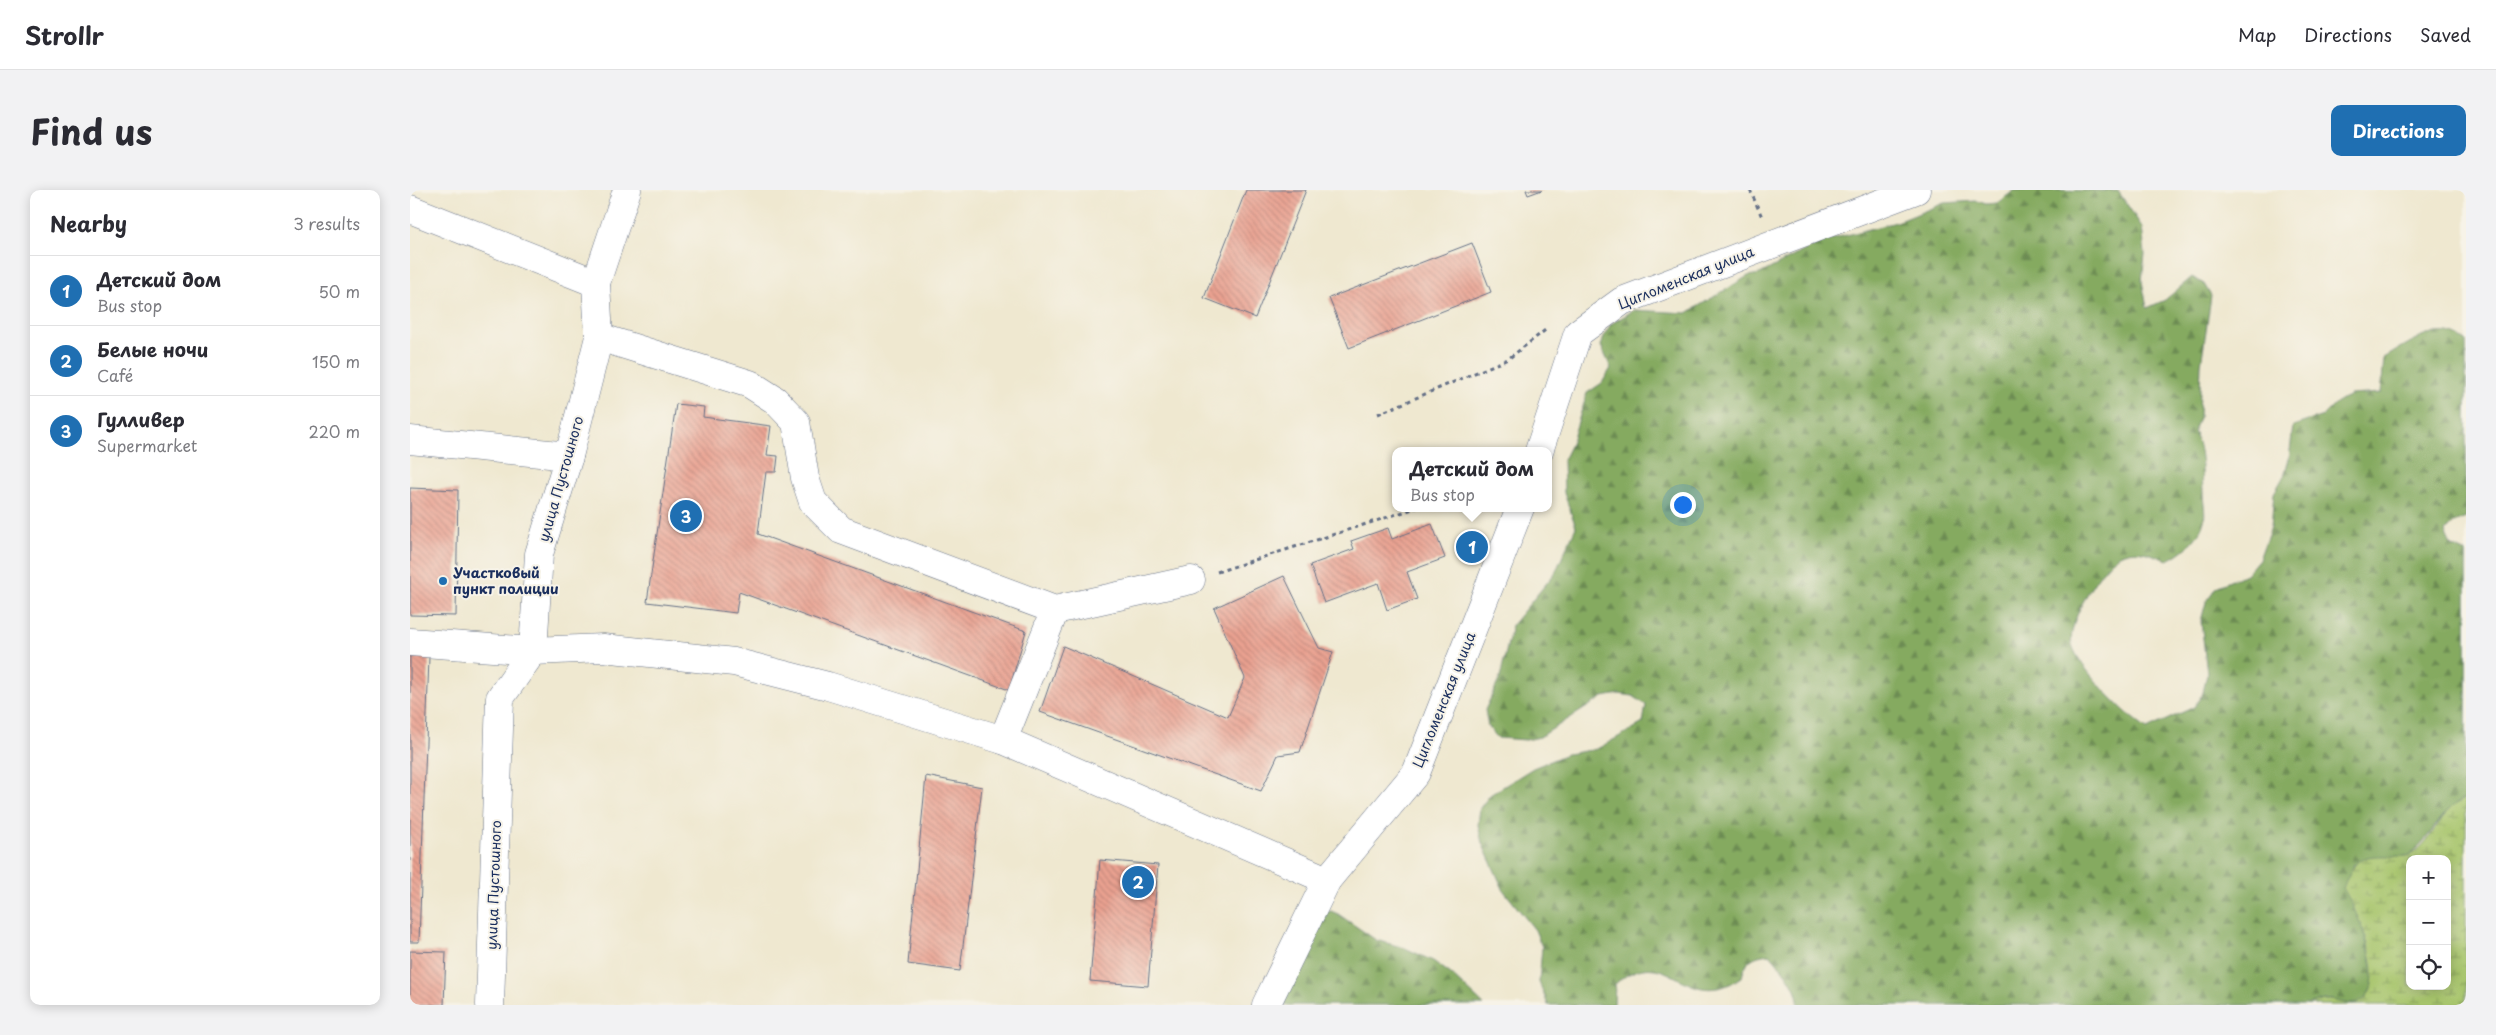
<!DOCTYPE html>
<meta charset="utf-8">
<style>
:root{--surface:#fff;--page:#f2f2f3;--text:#2b2b33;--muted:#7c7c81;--line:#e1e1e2;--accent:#1f6fb2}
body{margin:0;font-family:"Playpen Sans",sans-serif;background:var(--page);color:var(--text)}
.controls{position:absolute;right:15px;bottom:15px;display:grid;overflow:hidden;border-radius:10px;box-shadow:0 2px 12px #0003}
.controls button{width:45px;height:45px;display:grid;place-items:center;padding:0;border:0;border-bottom:1px solid var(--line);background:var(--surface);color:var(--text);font:25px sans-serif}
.you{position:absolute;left:1272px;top:314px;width:18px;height:18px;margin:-12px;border:4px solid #fff;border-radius:50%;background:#1a73e8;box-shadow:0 0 0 8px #1a73e833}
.badge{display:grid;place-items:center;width:32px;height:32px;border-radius:50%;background:var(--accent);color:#fff;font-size:16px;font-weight:700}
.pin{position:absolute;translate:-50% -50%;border:2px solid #fff;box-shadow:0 1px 5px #0006}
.popup{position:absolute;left:982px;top:257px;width:160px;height:65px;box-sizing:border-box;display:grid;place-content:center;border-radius:10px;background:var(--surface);filter:drop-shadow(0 1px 4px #0005);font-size:16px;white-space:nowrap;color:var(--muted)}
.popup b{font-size:19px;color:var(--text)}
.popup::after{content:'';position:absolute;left:50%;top:100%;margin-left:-10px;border:10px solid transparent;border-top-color:var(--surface)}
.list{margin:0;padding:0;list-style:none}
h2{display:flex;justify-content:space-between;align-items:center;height:65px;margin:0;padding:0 20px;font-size:21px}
h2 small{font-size:16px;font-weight:400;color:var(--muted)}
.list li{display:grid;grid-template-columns:32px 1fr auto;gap:15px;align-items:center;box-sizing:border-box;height:70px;padding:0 20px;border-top:1px solid var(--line)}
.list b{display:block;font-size:19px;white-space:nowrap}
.list p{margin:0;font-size:16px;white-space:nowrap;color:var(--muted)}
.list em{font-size:16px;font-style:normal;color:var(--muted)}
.icon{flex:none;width:28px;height:28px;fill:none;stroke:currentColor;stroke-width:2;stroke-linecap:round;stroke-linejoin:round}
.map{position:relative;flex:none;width:2056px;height:815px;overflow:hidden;border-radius:10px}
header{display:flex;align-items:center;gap:30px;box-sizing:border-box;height:70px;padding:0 25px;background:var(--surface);border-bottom:1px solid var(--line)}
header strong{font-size:24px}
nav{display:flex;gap:28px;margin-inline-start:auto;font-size:18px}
.intro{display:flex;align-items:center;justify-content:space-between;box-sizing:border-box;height:120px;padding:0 30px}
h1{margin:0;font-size:35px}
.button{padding:12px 22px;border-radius:10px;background:var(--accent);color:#fff;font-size:18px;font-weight:700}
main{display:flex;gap:30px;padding:0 30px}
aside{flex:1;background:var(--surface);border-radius:10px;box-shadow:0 2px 12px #0003}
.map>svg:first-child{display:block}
</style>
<header>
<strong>Strollr</strong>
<nav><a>Map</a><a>Directions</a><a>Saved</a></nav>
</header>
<div class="intro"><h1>Find us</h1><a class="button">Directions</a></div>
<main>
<aside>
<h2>Nearby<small>3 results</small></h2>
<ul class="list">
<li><span class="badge">1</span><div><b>Детский дом</b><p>Bus stop</p></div><em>50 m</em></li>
<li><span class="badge">2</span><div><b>Белые ночи</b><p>Café</p></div><em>150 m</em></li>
<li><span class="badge">3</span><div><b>Гулливер</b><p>Supermarket</p></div><em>220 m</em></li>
</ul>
</aside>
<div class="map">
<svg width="2056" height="815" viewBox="0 0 2056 815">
<defs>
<pattern id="forest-firs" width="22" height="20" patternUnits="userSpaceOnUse" patternTransform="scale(1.25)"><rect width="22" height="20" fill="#85aa60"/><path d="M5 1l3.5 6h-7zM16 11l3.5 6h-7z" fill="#6c8b52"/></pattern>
<pattern id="wetland-marsh" width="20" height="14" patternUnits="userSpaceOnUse" patternTransform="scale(1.25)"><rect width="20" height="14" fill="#a7c56c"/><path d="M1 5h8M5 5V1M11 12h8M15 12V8" fill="none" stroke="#87a05c"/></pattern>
<pattern id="building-back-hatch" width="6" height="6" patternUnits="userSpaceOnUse" patternTransform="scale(1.25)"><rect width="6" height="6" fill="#eaa190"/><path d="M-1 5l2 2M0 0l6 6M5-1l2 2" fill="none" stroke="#bd8479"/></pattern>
</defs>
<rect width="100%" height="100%" fill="#f7f3e8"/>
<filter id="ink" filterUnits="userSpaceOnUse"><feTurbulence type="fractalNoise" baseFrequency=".02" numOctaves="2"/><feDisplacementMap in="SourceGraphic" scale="10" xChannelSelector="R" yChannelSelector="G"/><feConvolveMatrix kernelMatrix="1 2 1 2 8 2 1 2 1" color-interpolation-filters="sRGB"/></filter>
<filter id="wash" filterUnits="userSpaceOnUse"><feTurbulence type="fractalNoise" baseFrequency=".0096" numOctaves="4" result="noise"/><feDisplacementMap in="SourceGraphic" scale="20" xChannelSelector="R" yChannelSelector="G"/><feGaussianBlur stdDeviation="1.12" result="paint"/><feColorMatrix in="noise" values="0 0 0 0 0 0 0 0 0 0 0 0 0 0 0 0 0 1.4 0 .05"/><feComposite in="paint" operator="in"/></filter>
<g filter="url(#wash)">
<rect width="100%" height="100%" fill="#efe8d0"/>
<g fill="url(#forest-firs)" stroke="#506c5f">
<path d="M 1605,0 L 1708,1 L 1732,37 L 1735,64 L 1732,91 L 1737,118 L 1755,110 L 1782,87 L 1794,94 L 1801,106 L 1791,175 L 1789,228 L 1784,241 C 1793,262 1792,281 1793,303 C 1793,311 1796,323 1794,331 C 1790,348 1773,363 1758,370 C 1743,365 1729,358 1714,363 C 1693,370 1656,432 1662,455 C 1669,478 1717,526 1737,539 L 1784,517 L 1793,503 L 1797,483 L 1791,431 L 1796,412 L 1806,397 L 1836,384 L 1849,369 L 1861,337 L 1864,303 L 1874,286 L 1879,269 L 1883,236 L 1913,226 L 1925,214 L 1940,205 L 1971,203 L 1974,168 C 2000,153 2028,130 2056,151 L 2056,328 L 2044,333 L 2035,342 L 2041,355 L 2056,363 L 2056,608 C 2033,618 2025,641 2008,657 C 2006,659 2002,664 1999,665 C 1982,672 1967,661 1943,675 C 1945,690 1944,709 1948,724 C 1954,746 1979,804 1946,814 C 1934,815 1926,809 1916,810 C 1910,810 1903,814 1897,815 L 1388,815 C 1390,798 1370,776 1360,764 C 1342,766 1336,770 1332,787 C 1324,792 1316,797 1307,798 C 1268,805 1251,754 1205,794 L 1204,815 L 1138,815 L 1129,792 L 1132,757 L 1125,740 L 1094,701 L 1072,653 L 1068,635 L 1070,618 L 1080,605 L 1123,578 L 1157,564 L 1187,559 L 1233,533 L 1236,515 L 1223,506 L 1209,504 L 1193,507 L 1130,547 L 1116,550 L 1088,548 L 1078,537 L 1075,520 L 1090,488 L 1102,435 L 1145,383 L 1166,337 L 1154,303 L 1153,270 L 1161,254 L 1177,203 L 1192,193 L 1201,178 L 1191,156 L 1195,144 L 1201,134 L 1224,120 L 1277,123 L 1338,86 L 1350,84 L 1410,52 L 1490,31 L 1534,13 L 1567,11 L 1576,14 L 1587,13 Z"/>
<polygon points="921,721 928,724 966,750 995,758 1023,771 1041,784 1074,815 847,815 912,723"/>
</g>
<path fill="url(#wetland-marsh)" stroke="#617a65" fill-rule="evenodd" d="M 2056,608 L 2056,815 L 1897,815 C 1903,814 1910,810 1916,810 C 1926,809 1935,815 1946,814 C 1985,799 1946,720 1933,698 C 1945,669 1948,665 1981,666 C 1986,666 1996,667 2000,665 C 2025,651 2029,619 2056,608 ZM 2000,669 L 2037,669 L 2037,796 L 2000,796 Z"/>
<g id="blocks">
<g fill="url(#building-back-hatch)">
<polygon points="836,0 896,0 845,128 794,108"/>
<polygon points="1116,0 1132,0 1118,5"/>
<polygon points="1062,53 1081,102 939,158 919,108"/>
<polygon points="266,214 294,217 293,227 361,236 357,265 368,266 367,275 366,282 356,282 348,344 616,441 599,500 329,402 326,423 237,412"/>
<polygon points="0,298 48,300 46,426 0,425"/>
<polygon points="1022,334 1035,368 997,382 1007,409 977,420 968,393 914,413 900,375 944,359 941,351 978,338 982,349"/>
<polygon points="874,386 909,458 923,462 890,562 868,565 851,601 630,522 653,456 818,527 835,488 804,418"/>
<polygon points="0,466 19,467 9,752 0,752"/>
<polygon points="516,586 572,597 550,781 498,774"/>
<polygon points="690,670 748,675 738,796 680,791"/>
<polygon points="0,761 36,762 34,815 0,815"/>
</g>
</g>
</g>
<g filter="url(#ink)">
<use href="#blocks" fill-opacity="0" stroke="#657086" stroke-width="1"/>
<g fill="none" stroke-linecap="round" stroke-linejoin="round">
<g stroke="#657086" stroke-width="29">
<g id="minor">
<polyline points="0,19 186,93"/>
<polyline points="189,147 340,194 365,210 386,232 395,288 403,312 431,340 645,420 781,390"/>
<polyline points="0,250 159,266"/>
<polyline points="1129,261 1168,143 1212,111 1506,0"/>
<polyline points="0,452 123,461 193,458 324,472 418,496 593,550 917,690"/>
<polyline points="593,550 645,420"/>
<polyline points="80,815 90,508 123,461 129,364 159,266 189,147 186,93 217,0"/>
<polyline points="856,815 917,690 1006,583 1110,318"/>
</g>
</g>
<g stroke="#657086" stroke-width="3" stroke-dasharray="4 4" stroke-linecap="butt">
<polyline points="1340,0 1352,27"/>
<polyline points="968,224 1098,169 1138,138"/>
<polyline points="807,382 1006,318"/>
</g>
<use href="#minor" stroke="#fff" stroke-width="28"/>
</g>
</g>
<circle fill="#1f6fb2" stroke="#f7f3e8" stroke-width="2" cx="33" cy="391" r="5"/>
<g text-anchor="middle" stroke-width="4" stroke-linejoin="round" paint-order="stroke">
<g font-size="14" fill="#1b2f5e" stroke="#f7f3e8">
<text transform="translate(1276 88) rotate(-22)" y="5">Цигломенская улица</text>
<text transform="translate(151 289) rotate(-74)" y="5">улица Пустошного</text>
<text transform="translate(1034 510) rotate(-68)" y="5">Цигломенская улица</text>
<text transform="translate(84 695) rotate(-88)" y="5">улица Пустошного</text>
</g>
<g font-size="14" font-weight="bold" fill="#1b2f5e" stroke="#f7f3e8" text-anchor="start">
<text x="43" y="388">Участковый<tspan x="43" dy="16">пункт полиции</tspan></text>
</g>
</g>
</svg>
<div class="controls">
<button>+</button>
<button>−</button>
<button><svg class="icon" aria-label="locate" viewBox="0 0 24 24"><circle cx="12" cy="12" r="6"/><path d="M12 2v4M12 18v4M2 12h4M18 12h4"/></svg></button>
</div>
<div class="you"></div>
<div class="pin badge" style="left:1062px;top:357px">1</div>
<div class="popup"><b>Детский дом</b>Bus stop</div>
<div class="pin badge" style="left:728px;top:692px">2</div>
<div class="pin badge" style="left:276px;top:326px">3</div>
</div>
</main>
